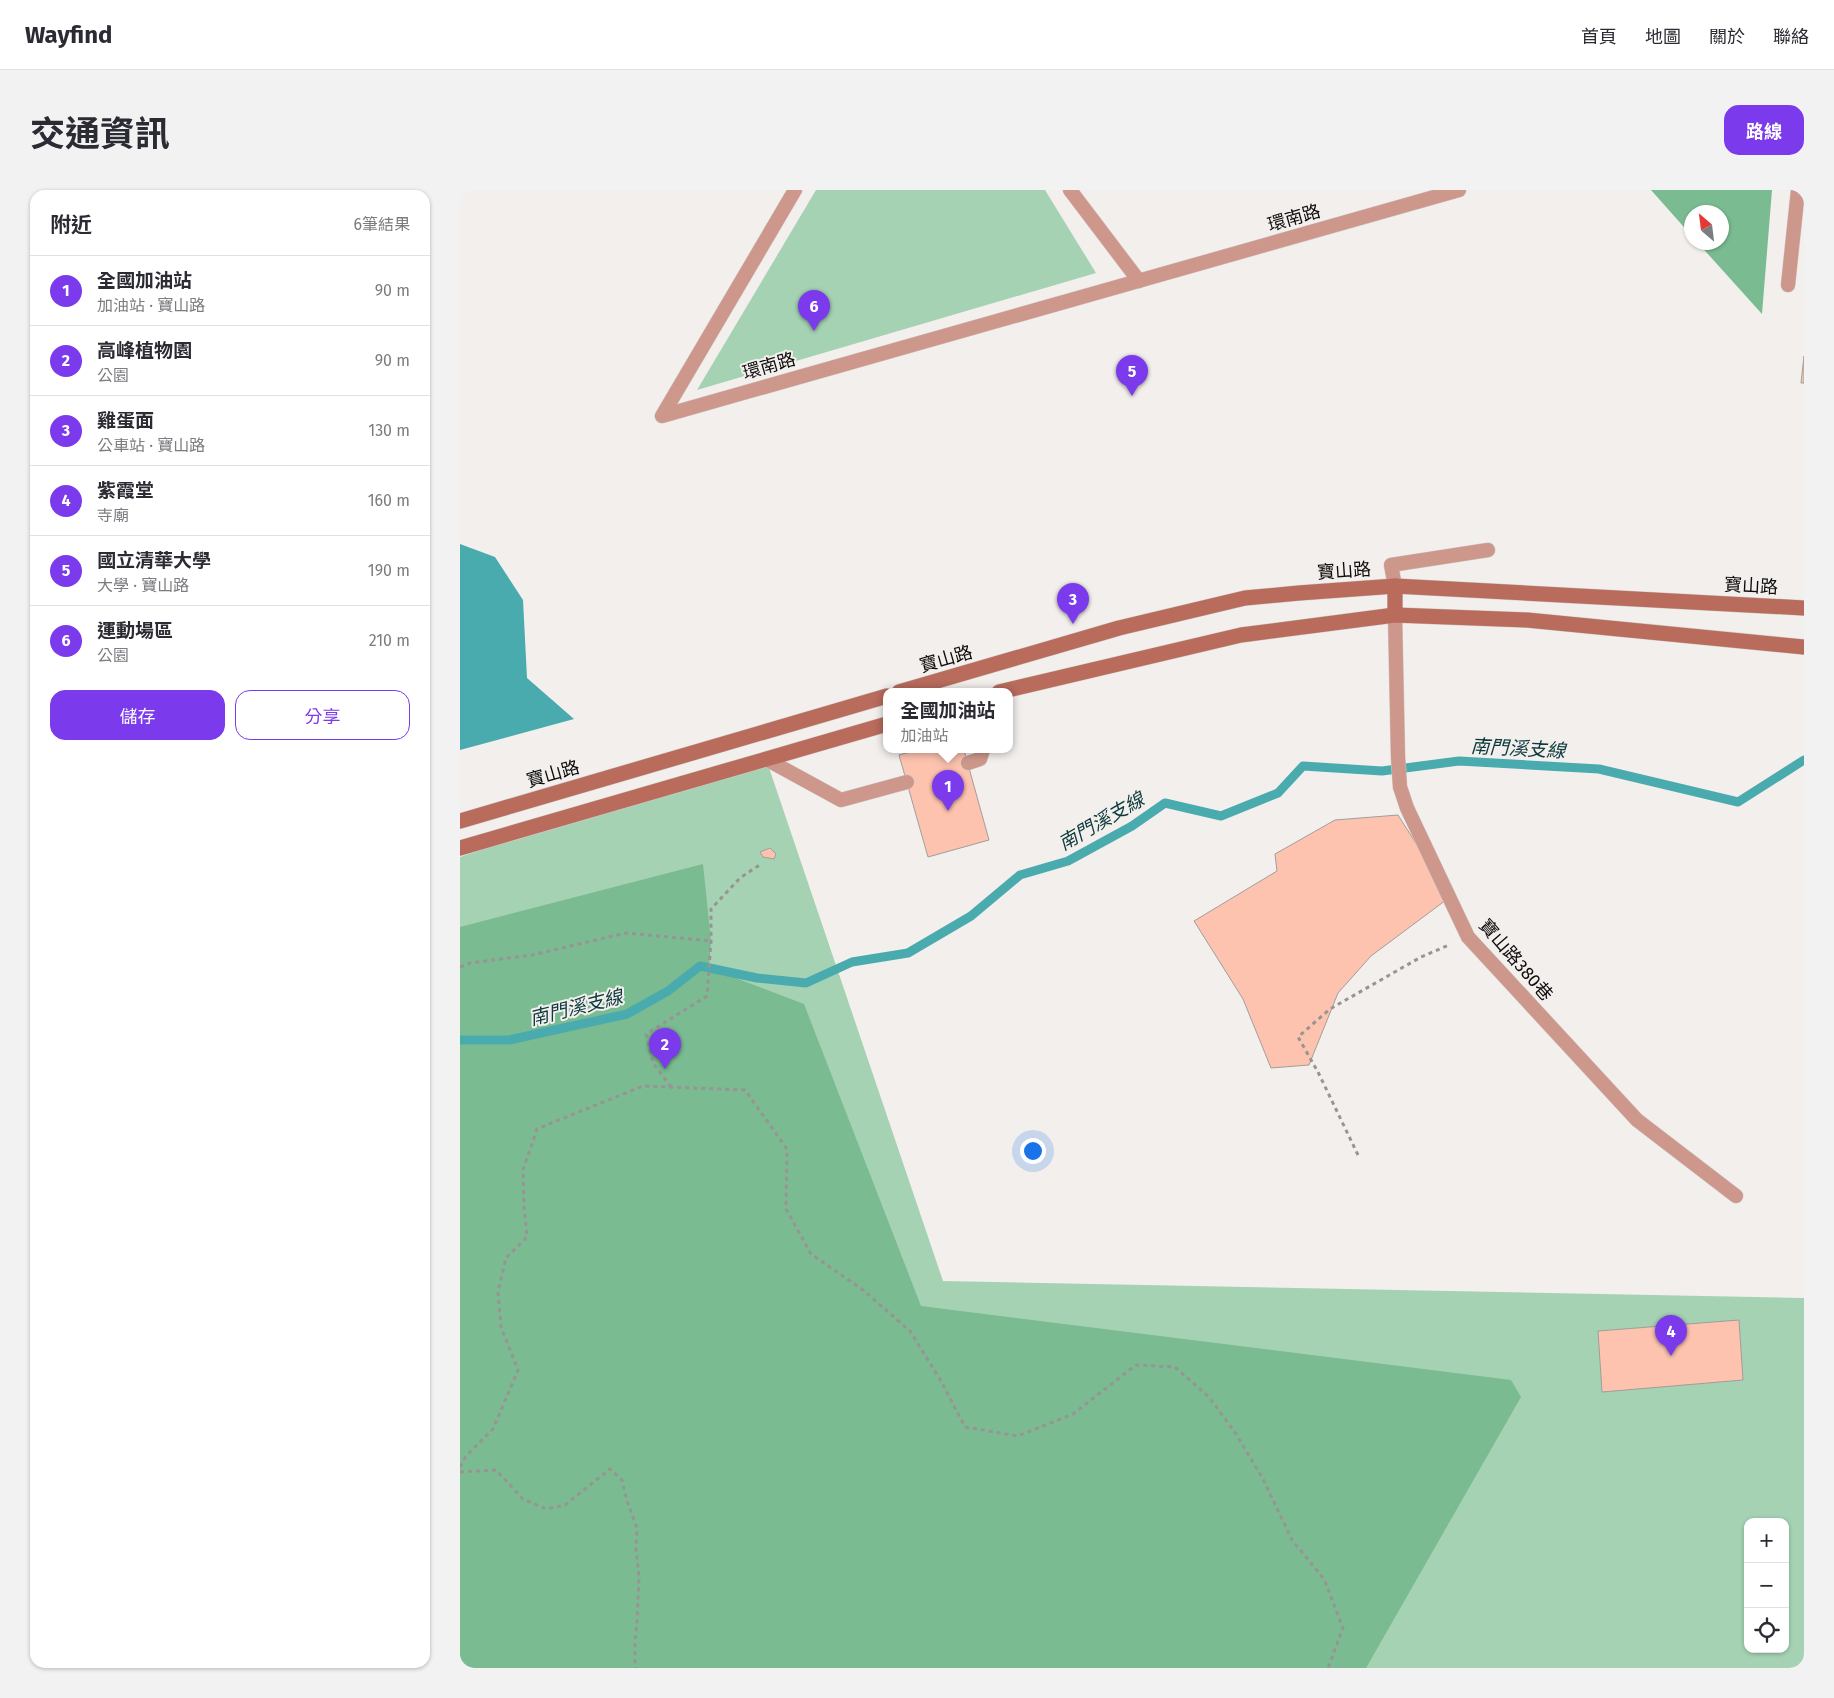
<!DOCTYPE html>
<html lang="zh-TW">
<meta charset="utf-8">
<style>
:root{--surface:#fff;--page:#f2f2f3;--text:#2b2b33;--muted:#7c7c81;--line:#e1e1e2;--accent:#7c3aed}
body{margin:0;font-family:"Fira Sans","Noto Sans TC",sans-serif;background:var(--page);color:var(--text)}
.controls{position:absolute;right:15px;bottom:15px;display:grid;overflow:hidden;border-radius:10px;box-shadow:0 1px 4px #0004}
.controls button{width:45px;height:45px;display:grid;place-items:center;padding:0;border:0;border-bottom:1px solid var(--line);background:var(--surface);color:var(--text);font:25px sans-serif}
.compass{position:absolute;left:1224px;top:15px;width:45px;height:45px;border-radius:50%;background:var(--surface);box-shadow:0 1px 4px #0004;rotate:332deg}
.you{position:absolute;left:572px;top:960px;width:18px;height:18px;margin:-12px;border:4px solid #fff;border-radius:50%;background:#1a73e8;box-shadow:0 0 0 8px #1a73e833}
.badge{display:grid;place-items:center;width:32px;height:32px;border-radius:50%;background:var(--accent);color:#fff;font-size:16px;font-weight:700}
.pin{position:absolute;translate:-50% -41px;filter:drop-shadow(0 1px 2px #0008)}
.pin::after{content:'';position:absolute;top:26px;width:18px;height:15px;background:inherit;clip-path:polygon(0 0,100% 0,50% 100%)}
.popup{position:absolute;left:423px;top:498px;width:130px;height:65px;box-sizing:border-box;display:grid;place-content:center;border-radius:10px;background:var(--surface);filter:drop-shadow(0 1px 4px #0005);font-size:16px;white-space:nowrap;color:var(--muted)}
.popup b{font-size:19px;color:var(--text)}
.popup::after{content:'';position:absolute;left:50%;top:100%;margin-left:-10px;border:10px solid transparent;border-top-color:var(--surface)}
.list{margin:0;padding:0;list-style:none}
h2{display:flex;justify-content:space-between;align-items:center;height:65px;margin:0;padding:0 20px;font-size:21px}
h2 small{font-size:16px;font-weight:400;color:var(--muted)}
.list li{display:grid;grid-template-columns:32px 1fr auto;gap:15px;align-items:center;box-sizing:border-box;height:70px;padding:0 20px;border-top:1px solid var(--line)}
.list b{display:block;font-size:19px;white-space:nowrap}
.list p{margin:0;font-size:16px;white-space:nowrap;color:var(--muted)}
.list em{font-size:16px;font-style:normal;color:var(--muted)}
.actions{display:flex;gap:10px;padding:15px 20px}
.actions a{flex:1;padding:11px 0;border:1px solid var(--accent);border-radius:15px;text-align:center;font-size:18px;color:var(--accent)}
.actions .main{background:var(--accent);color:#fff}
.icon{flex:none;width:28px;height:28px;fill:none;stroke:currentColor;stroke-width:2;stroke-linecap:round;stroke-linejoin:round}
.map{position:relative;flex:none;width:1344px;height:1478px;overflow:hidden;border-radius:15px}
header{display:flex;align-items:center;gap:30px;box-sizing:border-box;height:70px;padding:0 25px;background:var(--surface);border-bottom:1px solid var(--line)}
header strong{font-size:24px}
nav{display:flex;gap:28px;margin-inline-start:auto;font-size:18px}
.intro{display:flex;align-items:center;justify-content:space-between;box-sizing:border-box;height:120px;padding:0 30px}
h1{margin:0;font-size:35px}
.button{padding:12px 22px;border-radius:15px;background:var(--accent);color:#fff;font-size:18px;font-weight:700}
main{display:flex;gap:30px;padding:0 30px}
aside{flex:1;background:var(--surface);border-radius:15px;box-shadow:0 1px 4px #0004}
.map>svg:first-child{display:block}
</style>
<header>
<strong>Wayfind</strong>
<nav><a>首頁</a><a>地圖</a><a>關於</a><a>聯絡</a></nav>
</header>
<div class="intro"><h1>交通資訊</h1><a class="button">路線</a></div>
<main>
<aside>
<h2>附近<small>6筆結果</small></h2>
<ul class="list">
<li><span class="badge">1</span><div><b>全國加油站</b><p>加油站 · 寶山路</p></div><em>90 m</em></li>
<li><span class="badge">2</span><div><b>高峰植物園</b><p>公園</p></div><em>90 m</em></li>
<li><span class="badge">3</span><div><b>雞蛋面</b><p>公車站 · 寶山路</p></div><em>130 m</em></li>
<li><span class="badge">4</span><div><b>紫霞堂</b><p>寺廟</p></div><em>160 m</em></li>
<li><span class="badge">5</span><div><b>國立清華大學</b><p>大學 · 寶山路</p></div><em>190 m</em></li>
<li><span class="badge">6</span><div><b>運動場區</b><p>公園</p></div><em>210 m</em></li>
</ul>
<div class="actions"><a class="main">儲存</a><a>分享</a></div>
</aside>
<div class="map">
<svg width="1344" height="1478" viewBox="0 0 1344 1478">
<rect width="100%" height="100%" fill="#f3efed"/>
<g fill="#a4d2b3" fill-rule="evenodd">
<polygon points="356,0 585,0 636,83 237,200"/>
<path d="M 304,563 L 483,1091 L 1344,1108 L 1344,1478 L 0,1478 L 0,667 ZM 1288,1332 L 1325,1332 L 1325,1459 L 1288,1459 Z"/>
</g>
<g fill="#7abb91">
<polygon points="1191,0 1312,0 1302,124 1238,53 1262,52 1262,22 1232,22 1231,45"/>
<polygon points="243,674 251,751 249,778 344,814 461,1116 1051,1190 1061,1207 906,1478 0,1478 0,737"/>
</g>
<polygon fill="#4aabae" points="0,354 35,367 63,410 67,488 114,529 0,560"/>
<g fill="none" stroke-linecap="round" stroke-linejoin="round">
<polyline stroke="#4aabae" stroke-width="9" points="0,850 49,850 167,824 208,801 240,776 297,788 346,793 392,772 448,763 511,726 560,685 608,671 672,636 705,613 761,626 818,603 843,576 922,581 999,571 1139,579 1278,612 1344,570"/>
</g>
<g fill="#fdc3af" stroke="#a19d9c">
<polygon points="1344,166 1344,193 1341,193"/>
<polygon points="457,560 504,560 529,650 468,667 439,565"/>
<polygon points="938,625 990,707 911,766 878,803 849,875 811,878 783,809 734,731 817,681 815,664 875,630"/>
<polygon points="310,658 316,664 314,669 303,667 300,662"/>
<polygon points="1279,1130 1283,1190 1142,1202 1138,1141"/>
</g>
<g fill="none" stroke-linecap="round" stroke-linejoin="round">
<g stroke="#cecbc9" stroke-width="15">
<g id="lane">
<polyline points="335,0 202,226 999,0"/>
<polyline points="610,0 679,91"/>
<polyline points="1328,95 1338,0"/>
<polyline points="935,396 931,375 1028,360"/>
<polyline points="935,425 938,567 940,597 947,618 1008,747 1177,930 1276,1006"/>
<polyline points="306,569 381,610 447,592"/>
<polyline points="508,573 520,569 523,560"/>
</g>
</g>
<g stroke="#cecbc9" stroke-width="16">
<g id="secondary">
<polyline points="935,396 935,425"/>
<polyline points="439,502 659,438 785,408 839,403 935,396 1344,418"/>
<polyline points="539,502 781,445 935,425 1067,430 1344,457"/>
<polyline points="0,631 427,506"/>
<polyline points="0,658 427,534"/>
</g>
</g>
<g stroke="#979493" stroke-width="3" stroke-dasharray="4 4" stroke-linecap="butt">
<polyline points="0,777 10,773 72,765 166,743 251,751"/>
<polyline points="211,897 193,873 186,844 247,806 251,751 251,719 280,688 301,674"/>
<polyline points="898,965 858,882 838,847 870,819 961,767 989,755"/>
<polyline points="0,1277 6,1266 33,1239 58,1180 41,1137 38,1102 46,1068 67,1047 64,1016 63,980 77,939 183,896 285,900 327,959 326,1019 351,1064 403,1100 450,1141 481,1191 505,1237 558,1246 613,1224 676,1175 715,1177 749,1207 776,1244 803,1289 832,1350 864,1389 883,1438 868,1478"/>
<polyline points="0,1282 36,1280 63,1309 86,1319 105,1315 150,1279 162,1290 167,1311 177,1338 176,1359 179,1387 177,1432 175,1451 175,1478"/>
</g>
<use href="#lane" stroke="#ce978c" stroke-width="14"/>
<use href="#secondary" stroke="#b96b5c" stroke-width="15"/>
</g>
<g text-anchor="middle" stroke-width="4" stroke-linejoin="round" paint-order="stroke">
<g font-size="18" fill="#0d0c0c" stroke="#f3efed">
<text transform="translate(834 28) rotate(-16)" y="6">環南路</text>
<text transform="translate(309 176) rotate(-16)" y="6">環南路</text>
<text transform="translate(884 381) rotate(-4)" y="6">寶山路</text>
<text transform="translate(1291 396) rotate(3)" y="6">寶山路</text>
<text transform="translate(486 469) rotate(-16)" y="6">寶山路</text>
<text transform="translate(93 584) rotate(-16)" y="6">寶山路</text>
<text transform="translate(1056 770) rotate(49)" y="6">寶山路380巷</text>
</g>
<g font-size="19" font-style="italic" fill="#0d3b3d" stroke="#f3efed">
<text transform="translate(1058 558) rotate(3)" y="7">南門溪支線</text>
<text transform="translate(641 631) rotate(-30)" y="7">南門溪支線</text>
<text transform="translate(116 817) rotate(-14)" y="7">南門溪支線</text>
</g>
</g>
</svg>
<div class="controls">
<button>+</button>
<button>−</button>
<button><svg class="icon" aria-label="locate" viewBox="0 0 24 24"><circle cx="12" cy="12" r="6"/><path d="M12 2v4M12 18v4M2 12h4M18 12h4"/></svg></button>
</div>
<svg class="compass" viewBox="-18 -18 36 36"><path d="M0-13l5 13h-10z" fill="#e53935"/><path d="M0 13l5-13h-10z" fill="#7c7c81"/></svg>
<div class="you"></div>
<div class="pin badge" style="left:488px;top:621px">1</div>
<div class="popup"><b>全國加油站</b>加油站</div>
<div class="pin badge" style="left:205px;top:879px">2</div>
<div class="pin badge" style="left:613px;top:434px">3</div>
<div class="pin badge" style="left:1211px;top:1166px">4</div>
<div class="pin badge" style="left:672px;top:206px">5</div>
<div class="pin badge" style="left:354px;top:141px">6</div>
</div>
</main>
